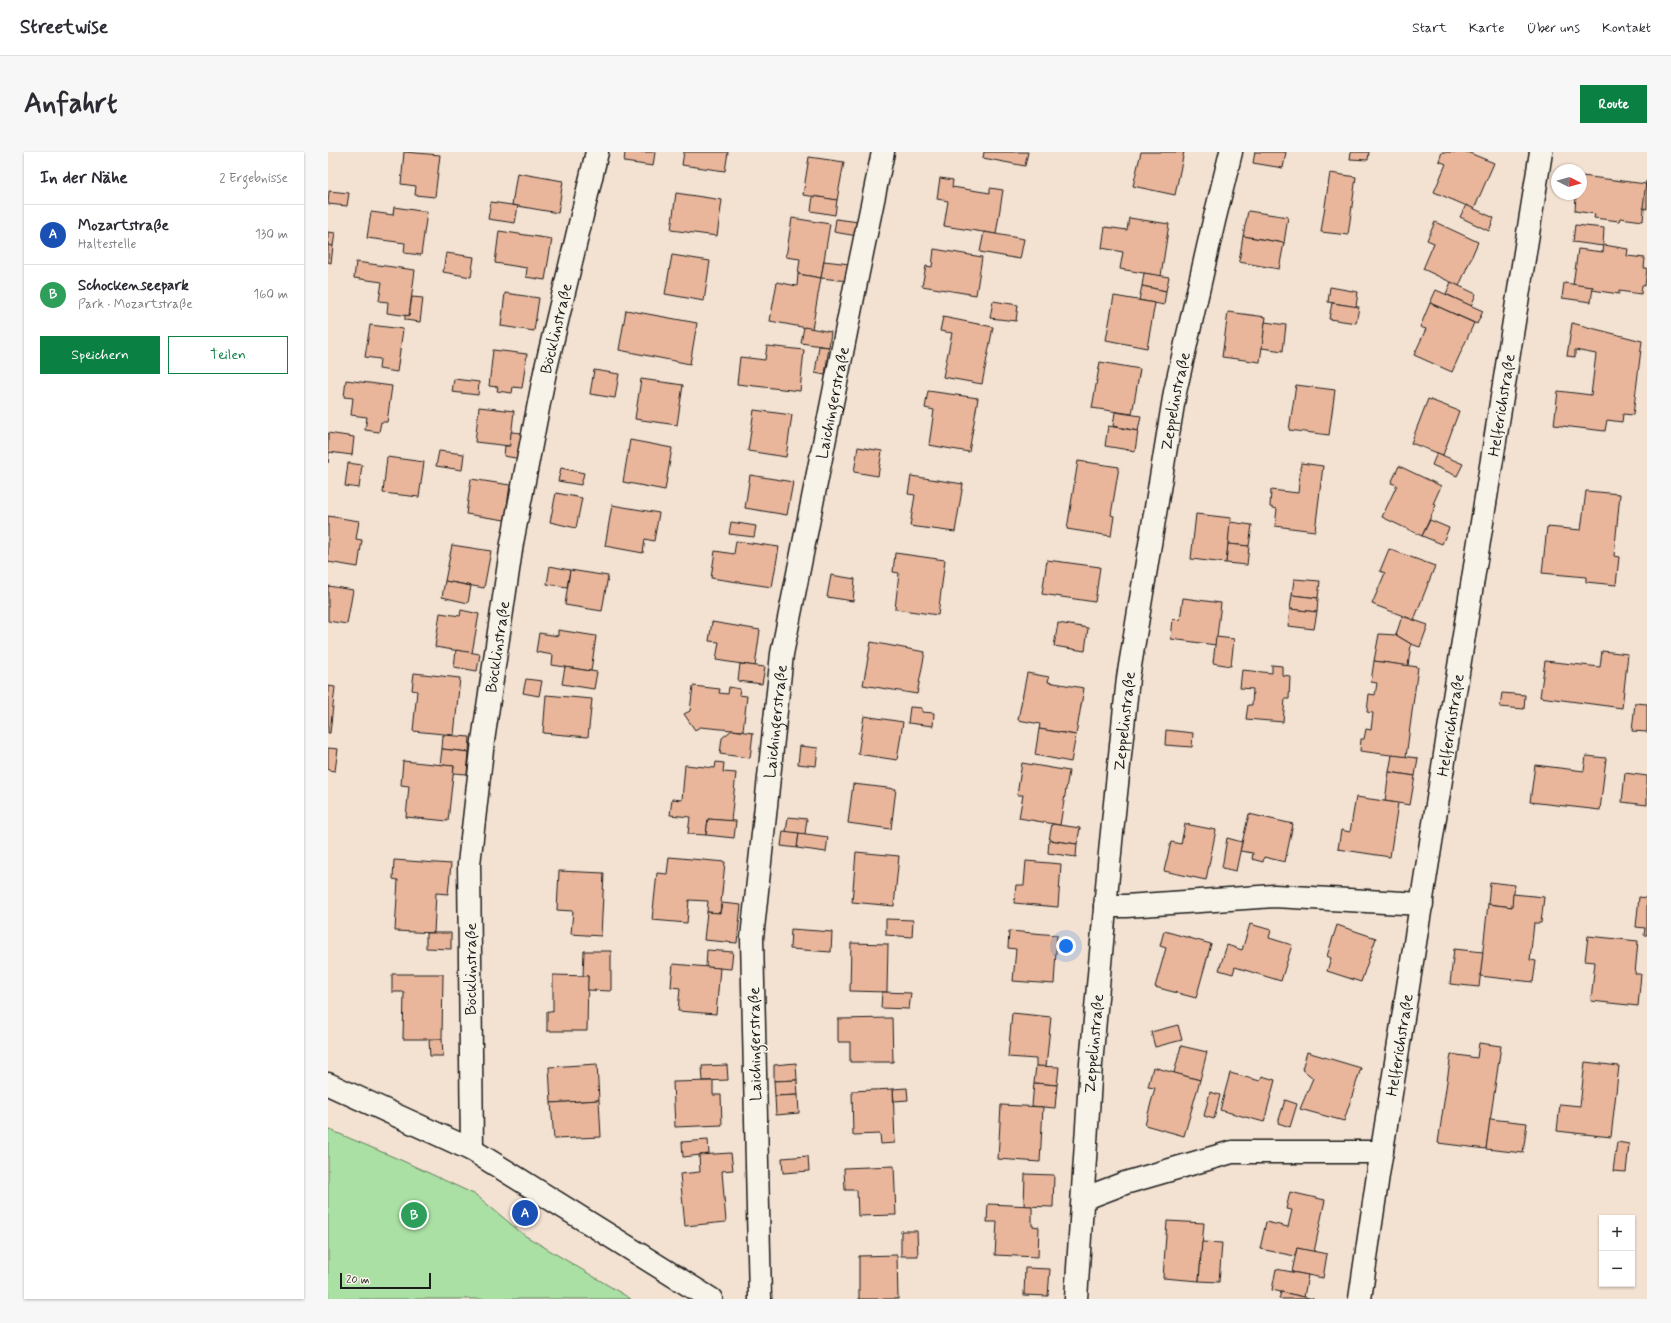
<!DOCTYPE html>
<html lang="de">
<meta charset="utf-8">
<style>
:root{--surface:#fff;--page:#f7f7f7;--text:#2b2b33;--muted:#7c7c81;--line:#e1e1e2;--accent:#0b8043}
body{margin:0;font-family:Mynerve,sans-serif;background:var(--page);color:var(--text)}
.controls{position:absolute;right:12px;bottom:12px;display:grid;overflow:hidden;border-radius:0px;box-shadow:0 1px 3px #0004}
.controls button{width:36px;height:36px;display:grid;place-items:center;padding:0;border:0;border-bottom:1px solid var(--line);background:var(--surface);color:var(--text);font:20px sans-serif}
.compass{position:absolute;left:1223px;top:12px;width:36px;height:36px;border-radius:50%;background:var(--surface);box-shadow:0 1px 3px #0004;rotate:96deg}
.scale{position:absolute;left:12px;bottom:10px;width:91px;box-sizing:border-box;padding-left:4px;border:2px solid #1c1c1c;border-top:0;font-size:11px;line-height:14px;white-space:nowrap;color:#1c1c1c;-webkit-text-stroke:3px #f7f3e8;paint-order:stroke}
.you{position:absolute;left:738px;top:794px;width:14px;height:14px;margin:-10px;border:3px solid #fff;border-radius:50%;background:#1a73e8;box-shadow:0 0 0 6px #1a73e833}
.badge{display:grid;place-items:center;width:26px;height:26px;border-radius:50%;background:var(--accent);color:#fff;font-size:13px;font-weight:700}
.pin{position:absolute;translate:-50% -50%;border:2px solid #fff;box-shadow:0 1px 4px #0006}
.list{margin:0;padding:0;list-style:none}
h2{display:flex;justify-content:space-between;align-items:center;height:52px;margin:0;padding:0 16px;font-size:17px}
h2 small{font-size:13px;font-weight:400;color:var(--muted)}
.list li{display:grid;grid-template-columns:26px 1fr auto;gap:12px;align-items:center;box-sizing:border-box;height:60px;padding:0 16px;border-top:1px solid var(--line)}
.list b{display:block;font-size:15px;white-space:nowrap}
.list p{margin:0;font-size:13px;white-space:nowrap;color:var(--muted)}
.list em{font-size:13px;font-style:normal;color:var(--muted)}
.actions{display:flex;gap:8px;padding:12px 16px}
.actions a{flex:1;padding:9px 0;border:1px solid var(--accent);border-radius:0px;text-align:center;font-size:14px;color:var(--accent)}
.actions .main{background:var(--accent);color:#fff}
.map{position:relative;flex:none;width:1319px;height:1147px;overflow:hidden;border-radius:0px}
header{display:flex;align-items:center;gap:24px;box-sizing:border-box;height:56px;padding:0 20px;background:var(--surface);border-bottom:1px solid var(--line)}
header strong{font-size:19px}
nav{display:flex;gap:22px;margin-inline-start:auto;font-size:14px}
.intro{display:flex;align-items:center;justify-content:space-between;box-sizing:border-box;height:96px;padding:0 24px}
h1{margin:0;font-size:28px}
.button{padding:10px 18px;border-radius:0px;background:var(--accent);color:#fff;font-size:14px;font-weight:700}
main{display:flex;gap:24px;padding:0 24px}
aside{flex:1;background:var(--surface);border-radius:0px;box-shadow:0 1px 3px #0004}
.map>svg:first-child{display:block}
</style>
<header>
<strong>Streetwise</strong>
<nav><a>Start</a><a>Karte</a><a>Über uns</a><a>Kontakt</a></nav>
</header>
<div class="intro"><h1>Anfahrt</h1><a class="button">Route</a></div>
<main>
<aside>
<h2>In der Nähe<small>2 Ergebnisse</small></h2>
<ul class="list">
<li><span class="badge" style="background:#1a4fb4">A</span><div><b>Mozartstraße</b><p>Haltestelle</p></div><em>130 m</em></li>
<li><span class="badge" style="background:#2e9e5b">B</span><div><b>Schockenseepark</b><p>Park · Mozartstraße</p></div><em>160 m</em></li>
</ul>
<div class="actions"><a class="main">Speichern</a><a>Teilen</a></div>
</aside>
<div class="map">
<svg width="1319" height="1147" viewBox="0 0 1319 1147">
<rect width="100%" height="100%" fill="#f3e1d1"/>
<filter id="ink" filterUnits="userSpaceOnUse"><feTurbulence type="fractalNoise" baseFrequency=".025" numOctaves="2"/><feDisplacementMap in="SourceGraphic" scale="8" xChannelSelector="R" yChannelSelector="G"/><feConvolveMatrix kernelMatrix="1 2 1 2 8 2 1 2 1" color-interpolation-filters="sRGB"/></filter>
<g filter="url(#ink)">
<polygon fill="#aae0a3" stroke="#637e60" points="0,977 75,1009 148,1043 196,1083 303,1147 0,1147"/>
<g fill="#e9b69b" stroke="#1c1c1c">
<polygon points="76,0 112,3 107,45 87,43 88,34 73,32"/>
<polygon points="297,0 327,0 325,14 296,10"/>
<polygon points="356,0 400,0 397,19 354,13"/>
<polygon points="656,0 700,0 697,14 655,6"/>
<polygon points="813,0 856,0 847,43 805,34"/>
<polygon points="927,0 958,0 955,16 925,11"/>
<polygon points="1023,0 1041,0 1040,8 1022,7"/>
<polygon points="1114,0 1139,0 1166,11 1146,57 1106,40 1118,12 1111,9"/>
<polygon points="481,5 516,10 509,48 475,43"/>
<polygon points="189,21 235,29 230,61 184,53"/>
<polygon points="1002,21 1028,25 1020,83 993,80"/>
<polygon points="1254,24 1318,32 1315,69 1292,66 1291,69 1266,66 1267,62 1247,59 1248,43 1251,44 1253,42"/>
<polygon points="612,26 625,28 624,35 662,41 662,36 675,38 668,82 616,74 620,49 609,47"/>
<polygon points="1318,29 1319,29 1319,57 1315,56"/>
<polygon points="1,39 21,41 19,54 0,52"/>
<polygon points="348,41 394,48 389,84 343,78"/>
<polygon points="485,44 509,48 507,63 483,59"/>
<polygon points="163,50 190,54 187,71 160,67"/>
<polygon points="1138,53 1166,66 1161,79 1132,65"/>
<polygon points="66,55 99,60 93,103 76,101 77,91 39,86 43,60 65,63"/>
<polygon points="920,59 960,65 956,91 915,84"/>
<polygon points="464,66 502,72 493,126 470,122 472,107 458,105"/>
<polygon points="801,66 841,72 833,124 792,117 795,100 774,96 777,75 799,78"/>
<polygon points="508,67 531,70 529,84 506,80"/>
<polygon points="1107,70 1150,90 1131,134 1095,117 1106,91 1099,88"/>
<polygon points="1247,73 1276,76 1275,94 1245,90"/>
<polygon points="171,79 224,87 217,128 198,125 199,116 167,111"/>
<polygon points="0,80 7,81 5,94 0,93"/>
<polygon points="656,80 696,87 692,107 652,100"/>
<polygon points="915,84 956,91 951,117 911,110"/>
<polygon points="0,93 5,94 3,111 0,110"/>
<polygon points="1276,93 1300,97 1299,104 1317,106 1316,116 1319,116 1317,134 1314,133 1313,142 1291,139 1291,142 1264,138 1265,135 1245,133 1250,97 1275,100"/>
<polygon points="606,97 654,105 648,143 594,134 598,114 604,115"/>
<polygon points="118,101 146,105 143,125 115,120"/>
<polygon points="344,103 382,109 376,149 337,142"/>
<polygon points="496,109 522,112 520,129 493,126"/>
<polygon points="28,110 87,118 81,164 59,161 60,150 51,149 54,130 26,126"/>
<polygon points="816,121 841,125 838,139 814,134"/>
<polygon points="470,122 493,126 484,177 442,169 449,130 469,134"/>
<polygon points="1123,130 1148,142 1143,154 1118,142"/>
<polygon points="1236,131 1265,135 1263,150 1234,146"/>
<polygon points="814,134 838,139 836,153 811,148"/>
<polygon points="1002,135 1030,140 1028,155 1000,150"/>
<polygon points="1108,138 1155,159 1149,172 1102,151"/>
<polygon points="177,141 211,146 206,179 173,174"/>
<polygon points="786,144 827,151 819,196 778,188"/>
<polygon points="84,145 95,146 92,170 77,168 77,163 81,164"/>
<polygon points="665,149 690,153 688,169 662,166"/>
<polygon points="1004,151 1031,155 1028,171 1001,167"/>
<polygon points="1102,151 1146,171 1124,220 1086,203 1098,177 1092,175"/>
<polygon points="298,158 369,171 362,212 291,198"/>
<polygon points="900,160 938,165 932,210 894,205"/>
<polygon points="615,165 665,175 654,232 615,225 624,181 612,179"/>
<polygon points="937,170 958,173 955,199 934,196"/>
<polygon points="1244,171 1314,189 1305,263 1295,262 1294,270 1279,268 1277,279 1226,273 1230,239 1263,243 1268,202 1247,198 1247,205 1239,204"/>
<polygon points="42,173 75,177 69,220 51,217 52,207 37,205"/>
<polygon points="476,175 503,180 501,195 473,191"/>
<polygon points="439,194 476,198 472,239 409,232 412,205 437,208"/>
<polygon points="491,194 501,195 497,223 487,221"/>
<polygon points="165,198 199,202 194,236 185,235 184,241 169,239 170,235 161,234"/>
<polygon points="772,210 812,217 804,262 764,256"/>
<polygon points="266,218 291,222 287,246 262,242"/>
<polygon points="126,227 151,230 150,243 124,240"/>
<polygon points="313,227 355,233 349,273 307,267"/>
<polygon points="18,228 64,234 59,270 53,270 51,280 37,278 39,265 23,263 25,246 16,245"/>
<polygon points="968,233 1007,238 1001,283 961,278"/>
<polygon points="600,239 650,246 641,300 601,293 606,258 597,256"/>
<polygon points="1100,247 1131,259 1115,303 1083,291"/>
<polygon points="151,255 186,259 182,294 147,290"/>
<polygon points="426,258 464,263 458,305 420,299"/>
<polygon points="787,260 813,264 810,279 785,274"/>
<polygon points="780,274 810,279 807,299 777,294"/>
<polygon points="183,280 195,281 193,307 176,304 177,294 182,294"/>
<polygon points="0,281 26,285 24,303 1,300 0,311"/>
<polygon points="302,288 344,296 337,338 295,330"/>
<polygon points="530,295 554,299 550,324 526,320"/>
<polygon points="111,299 136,302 134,318 108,314"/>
<polygon points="1109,301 1135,312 1129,324 1104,313"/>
<polygon points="59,305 96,310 91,345 55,341"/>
<polygon points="750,309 791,315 783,363 786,364 783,384 739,377"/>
<polygon points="20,311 34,313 31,336 17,334"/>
<polygon points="973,311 995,314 987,379 947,374 949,357 942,355 943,338 970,341"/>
<polygon points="1071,314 1113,334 1105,352 1108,353 1094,384 1054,365 1069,333 1063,331"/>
<polygon points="233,316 256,321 253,333 230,329"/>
<polygon points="422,323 465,330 459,363 417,356"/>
<polygon points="583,324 635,332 627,380 582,374 587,343 580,342"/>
<polygon points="143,327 182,333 177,368 138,362"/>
<polygon points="1258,339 1292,342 1286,404 1291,405 1288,433 1258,430 1258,425 1214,421 1219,375 1253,378"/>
<polygon points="228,341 254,346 248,376 222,370"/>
<polygon points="284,353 331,361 326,389 317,387 315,401 277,394"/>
<polygon points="868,362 903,366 898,411 863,407"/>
<polygon points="0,364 31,369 28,387 34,388 30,415 0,410"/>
<polygon points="1102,368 1121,376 1114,392 1094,384"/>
<polygon points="403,370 428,374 426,385 401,382"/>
<polygon points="902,370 924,373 921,394 900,392"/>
<polygon points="408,389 451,395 444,435 383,426 387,399 406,402"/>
<polygon points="900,392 921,394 919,413 898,411"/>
<polygon points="124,393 163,399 156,436 117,429"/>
<polygon points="1061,397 1107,414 1086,468 1044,452 1057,421 1052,419"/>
<polygon points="567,401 617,408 610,463 567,457 571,421 565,420"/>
<polygon points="719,408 772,415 767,450 714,442"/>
<polygon points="222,414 242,418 239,435 219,432"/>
<polygon points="242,418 280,424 274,459 237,453"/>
<polygon points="503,423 527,427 525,449 499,445"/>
<polygon points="966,427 992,429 990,446 964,443"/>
<polygon points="117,429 143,434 140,451 114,445"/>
<polygon points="0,434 25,438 19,472 0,469"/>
<polygon points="964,443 990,446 989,460 962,457"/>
<polygon points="855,446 893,451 888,493 843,487 845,467 852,468"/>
<polygon points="962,457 989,460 986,477 960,474"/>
<polygon points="133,458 151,462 144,501 107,495 112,461 132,464"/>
<polygon points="1074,464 1100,473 1092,495 1083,492 1068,483"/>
<polygon points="384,470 432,478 427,514 388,508 391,490 381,489"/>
<polygon points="730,471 760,476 757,499 726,494"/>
<polygon points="230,478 268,484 263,519 224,513 225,503 208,500 211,481 230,484"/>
<polygon points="1051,482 1068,483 1083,492 1080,514 1046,509"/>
<polygon points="888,485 906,487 903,514 885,511"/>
<polygon points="543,490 597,500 589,542 535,533"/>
<polygon points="128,498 152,502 149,519 126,515"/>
<polygon points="1274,499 1300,502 1294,556 1212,545 1217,509 1272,515"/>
<polygon points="1046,509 1090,515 1078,605 1032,599 1033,587 1036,587 1038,577 1043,578 1045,561 1039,560 1041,542 1047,543 1049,531 1043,530"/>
<polygon points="412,512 437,515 434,532 410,529"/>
<polygon points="944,513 954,514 954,523 962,524 961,547 957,547 955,570 918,567 920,553 924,553 925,537 912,536 914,518 944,521"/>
<polygon points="237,515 269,520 266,537 234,532"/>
<polygon points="86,521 132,526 126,583 85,579 89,539 84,538"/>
<polygon points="699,521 721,525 720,530 756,536 748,583 711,577 712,572 690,568"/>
<polygon points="198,527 214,529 211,544 195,541"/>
<polygon points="0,534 7,535 2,581 0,581"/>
<polygon points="365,534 392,537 391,541 400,542 401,535 412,537 411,543 419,544 415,579 372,575 367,578 356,562 362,559"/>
<polygon points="1174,541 1197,543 1196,557 1172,555"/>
<polygon points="218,543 264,547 260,585 215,581"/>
<polygon points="1307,551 1319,552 1319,580 1304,579"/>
<polygon points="582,555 594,556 594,560 606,561 605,574 580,571"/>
<polygon points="536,564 575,570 569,608 530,602"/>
<polygon points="711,577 748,583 743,610 707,603"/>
<polygon points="404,578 425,581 422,606 392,602 394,586"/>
<polygon points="838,578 865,581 864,595 837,593"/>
<polygon points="115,583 142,585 141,600 114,597"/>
<polygon points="472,594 490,596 488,614 470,612"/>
<polygon points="0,596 10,597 7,619 0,618"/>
<polygon points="114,597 141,600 139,622 125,621 126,614 112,613"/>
<polygon points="1064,603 1090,606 1087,624 1061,620"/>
<polygon points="1258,604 1278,606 1272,658 1202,650 1207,613 1256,619"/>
<polygon points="75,609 126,614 120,669 78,665 81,634 73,633"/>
<polygon points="388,610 396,611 395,620 408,621 403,669 380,667 378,683 360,682 362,665 342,663 344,647 354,648 357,613 387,616"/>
<polygon points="694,611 741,619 732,673 691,666 695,643 689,643"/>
<polygon points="1061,620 1087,624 1082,653 1057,649"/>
<polygon points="1297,621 1319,624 1319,653 1294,650"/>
<polygon points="525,632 568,637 563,677 520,671"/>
<polygon points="1028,645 1070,651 1062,705 1010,697 1013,678 1022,680"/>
<polygon points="921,662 965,672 957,710 936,705 935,710 924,707 925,701 912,699"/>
<polygon points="460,665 479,667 477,682 458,680"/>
<polygon points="380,667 408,669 406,686 378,683"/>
<polygon points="724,672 752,676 749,692 721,688"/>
<polygon points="857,672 888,678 878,728 836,719 843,690 853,692"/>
<polygon points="455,679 471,681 469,696 453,694"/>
<polygon points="471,681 500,685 498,700 469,696"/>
<polygon points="899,686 914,690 908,719 894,716"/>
<polygon points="721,688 749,692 748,705 720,701"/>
<polygon points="528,700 571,704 566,754 524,750"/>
<polygon points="341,705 397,710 392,761 379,760 380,749 361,748 359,771 324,768 329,721 339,722"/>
<polygon points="66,708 123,712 120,742 108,741 106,781 67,779 70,728 65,727"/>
<polygon points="698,709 733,712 730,755 686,751 688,733 696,733"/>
<polygon points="231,719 276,721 273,784 243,782 245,759 229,758"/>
<polygon points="1162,730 1187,733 1184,755 1160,752"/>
<polygon points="1185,742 1216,745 1213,771 1206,771 1202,808 1208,809 1205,830 1152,824 1160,752 1184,755"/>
<polygon points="1311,745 1319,746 1319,783 1316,783 1317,776 1308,775"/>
<polygon points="394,751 413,753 409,791 376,788 379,760 392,761"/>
<polygon points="558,767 585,768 584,785 558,783"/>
<polygon points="922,772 943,778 941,786 964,793 953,829 907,815 905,822 891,818 899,793 914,798"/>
<polygon points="1009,773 1048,786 1033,830 999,819 1003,806 999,804"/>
<polygon points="463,777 504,780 503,800 462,797"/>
<polygon points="681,779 729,783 726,832 685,829 688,797 680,796"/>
<polygon points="836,779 883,792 868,846 827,835 838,796 832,794"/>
<polygon points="98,781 123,781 123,797 98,796"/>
<polygon points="1260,784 1310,789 1307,822 1313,822 1310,854 1263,849 1267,810 1257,809"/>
<polygon points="523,791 560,792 559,840 522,839"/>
<polygon points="1126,797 1155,800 1151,835 1122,832"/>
<polygon points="379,798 405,800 403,817 378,815"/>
<polygon points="256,799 283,799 283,839 259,838 260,824 255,824"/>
<polygon points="345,812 392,816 388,862 350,859 352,836 343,835"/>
<polygon points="64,822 115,822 114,887 75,887 76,840 64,840"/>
<polygon points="225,823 260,824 259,879 219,879 219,859 225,860"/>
<polygon points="554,840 583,841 581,857 553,856"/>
<polygon points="684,861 723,865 718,915 708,914 708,907 680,905"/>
<polygon points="564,866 565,910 522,910 522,890 510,890 510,867"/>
<polygon points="850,873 854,888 827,895 823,880"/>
<polygon points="114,887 115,904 102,904 101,888"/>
<polygon points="1151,891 1173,894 1158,997 1110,991 1123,902 1149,906"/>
<polygon points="853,894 879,900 872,928 846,921"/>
<polygon points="979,900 1033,916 1016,969 972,957 985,926 974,917"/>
<polygon points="1257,910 1291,914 1283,985 1229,979 1232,952 1252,954"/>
<polygon points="468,911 469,928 446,929 446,913"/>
<polygon points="269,912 271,948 223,951 221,915"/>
<polygon points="399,913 400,928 375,929 374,914"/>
<polygon points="708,914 731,915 729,933 706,931"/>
<polygon points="825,915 872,928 856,984 817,973 827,936 820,935"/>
<polygon points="902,921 932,929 934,924 947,928 936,970 892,958"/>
<polygon points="469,928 470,943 447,944 446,929"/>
<polygon points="385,929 385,943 393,943 394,973 347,975 345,930"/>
<polygon points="706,931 729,933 727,956 704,954"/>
<polygon points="579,936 580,948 566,949 565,937"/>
<polygon points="565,937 567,991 553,992 552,982 525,983 524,939"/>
<polygon points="882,940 892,943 886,967 876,964"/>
<polygon points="470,943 471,961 448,963 447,944"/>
<polygon points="271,948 273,985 226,987 223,951"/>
<polygon points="957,948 969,952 962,975 950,971"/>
<polygon points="673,953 715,955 712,1010 670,1007"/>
<polygon points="1162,967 1199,971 1195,1001 1158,997"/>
<polygon points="380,988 381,1002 355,1005 354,990"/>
<polygon points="1289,990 1301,992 1298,1020 1285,1019"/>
<polygon points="403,1001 405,1018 394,1019 398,1070 357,1074 352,1022 372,1020 371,1003"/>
<polygon points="480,1004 481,1019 455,1021 454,1006"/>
<polygon points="566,1014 568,1063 530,1064 529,1038 517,1038 516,1016"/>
<polygon points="697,1022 726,1023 725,1055 696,1054"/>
<polygon points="962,1040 997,1048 986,1100 969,1096 967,1104 932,1097 938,1070 960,1075 964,1058 958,1057"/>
<polygon points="660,1052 704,1054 704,1074 711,1075 710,1105 667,1103 669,1070 659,1070"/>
<polygon points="839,1069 876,1071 871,1129 835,1126"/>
<polygon points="573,1079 589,1079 590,1104 573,1104"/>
<polygon points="874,1090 894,1091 891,1130 871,1129"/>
<polygon points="969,1096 999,1102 995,1126 964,1120"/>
<polygon points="569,1103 570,1147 531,1147 531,1104"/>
<polygon points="697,1116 722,1117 720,1144 696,1143"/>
<polygon points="948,1117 980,1123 976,1145 944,1138"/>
<polygon points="953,1140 986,1147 951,1147"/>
</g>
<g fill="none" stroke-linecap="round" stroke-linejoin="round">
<g stroke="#1c1c1c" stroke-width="25">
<g id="minor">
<polyline points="777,754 798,754 946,744 1094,752"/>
<polyline points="0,932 144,998 383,1147"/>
<path id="s1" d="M 144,998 L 141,712 L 155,589 L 184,391 L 217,220 L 269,0"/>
<polyline points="755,1047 797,1031 904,1000 1054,1000"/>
<path id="s2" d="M 432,1147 L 424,786 L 454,502 L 529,125 L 555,0"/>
<path id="s3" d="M 748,1147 L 763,912 L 783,690 L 800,526 L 847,240 L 886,69 L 903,0"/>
<path id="s4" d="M 1032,1147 L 1050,1023 L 1213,0"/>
</g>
</g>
<use href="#minor" stroke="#f7f3e8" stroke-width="22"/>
</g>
</g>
<g text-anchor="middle" stroke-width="3.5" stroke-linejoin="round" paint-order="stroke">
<g font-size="16" fill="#1c1c1c" stroke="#f7f3e8">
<text dy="6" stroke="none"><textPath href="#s1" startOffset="829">Böcklinstraße</textPath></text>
<text dy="6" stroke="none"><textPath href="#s3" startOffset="904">Zeppelinstraße</textPath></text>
<text dy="6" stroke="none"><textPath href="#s2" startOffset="903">Laichingerstraße</textPath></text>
<text dy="6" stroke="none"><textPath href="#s4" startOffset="905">Helferichstraße</textPath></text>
<text dy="6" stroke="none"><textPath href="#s1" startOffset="505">Böcklinstraße</textPath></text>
<text dy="6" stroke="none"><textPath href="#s2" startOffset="579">Laichingerstraße</textPath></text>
<text dy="6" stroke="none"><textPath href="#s3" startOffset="580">Zeppelinstraße</textPath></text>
<text dy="6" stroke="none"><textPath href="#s4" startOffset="581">Helferichstraße</textPath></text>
<text transform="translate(142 817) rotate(-90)" y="6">Böcklinstraße</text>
<text transform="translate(426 892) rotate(-91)" y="6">Laichingerstraße</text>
<text dy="6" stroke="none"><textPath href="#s3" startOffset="256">Zeppelinstraße</textPath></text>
<text dy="6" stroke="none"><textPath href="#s4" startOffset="257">Helferichstraße</textPath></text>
</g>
</g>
</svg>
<div class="controls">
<button>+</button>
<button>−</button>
</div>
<svg class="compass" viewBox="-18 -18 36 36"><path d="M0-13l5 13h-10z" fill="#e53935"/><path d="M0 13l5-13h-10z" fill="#7c7c81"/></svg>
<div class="scale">20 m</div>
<div class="you"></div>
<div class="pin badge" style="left:197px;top:1061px;background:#1a4fb4">A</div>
<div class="pin badge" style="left:86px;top:1063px;background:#2e9e5b">B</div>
</div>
</main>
